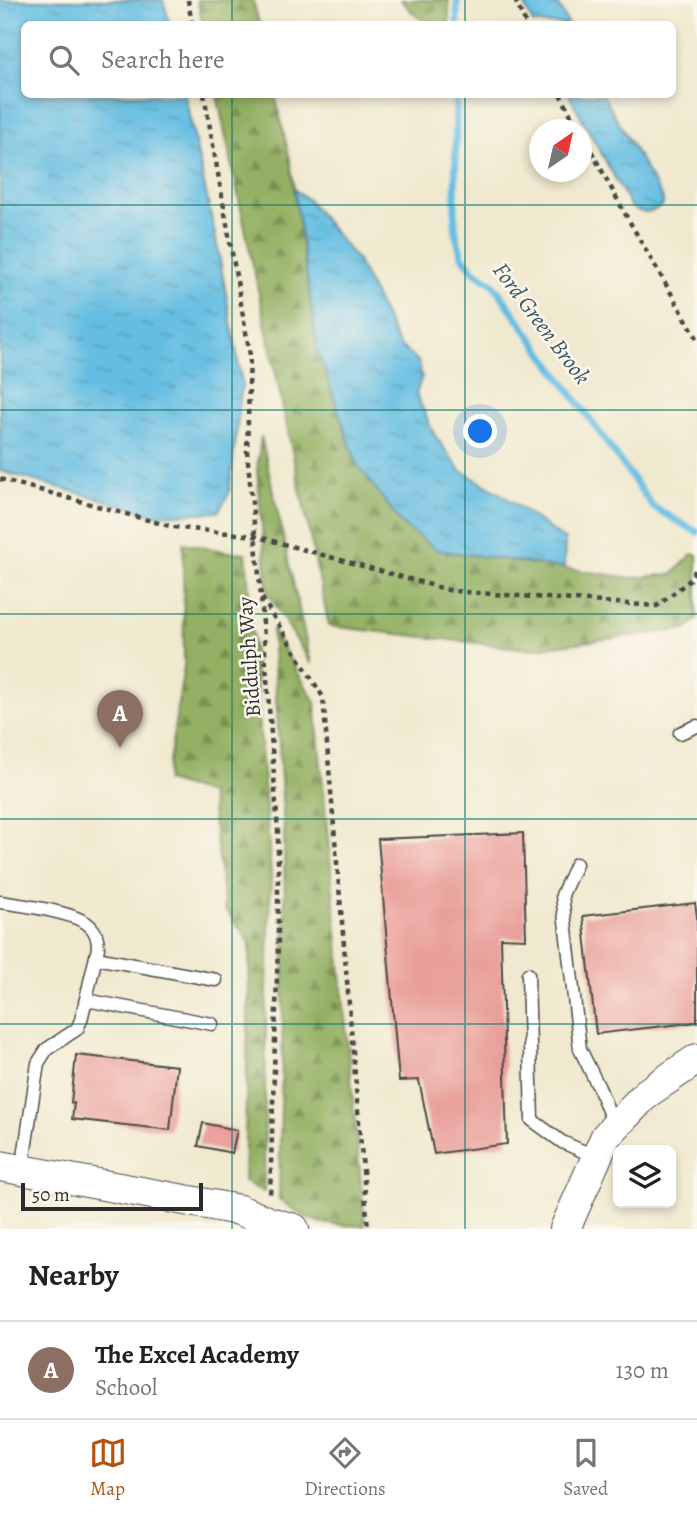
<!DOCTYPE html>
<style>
:root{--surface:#fff;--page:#f6f6f6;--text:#222;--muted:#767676;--line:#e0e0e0;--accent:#b45309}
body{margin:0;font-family:Alegreya,serif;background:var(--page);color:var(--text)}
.controls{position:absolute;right:21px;bottom:21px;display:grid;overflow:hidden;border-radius:10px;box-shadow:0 4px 10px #0003}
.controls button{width:63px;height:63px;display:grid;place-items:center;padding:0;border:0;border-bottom:2px solid var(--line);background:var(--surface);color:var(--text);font:35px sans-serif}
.compass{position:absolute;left:529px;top:119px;width:63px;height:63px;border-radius:50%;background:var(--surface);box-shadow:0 4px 10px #0003;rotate:34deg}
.scale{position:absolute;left:21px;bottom:18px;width:182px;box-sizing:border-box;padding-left:7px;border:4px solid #2b2b2b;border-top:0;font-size:19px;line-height:24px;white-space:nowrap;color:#2b2b2b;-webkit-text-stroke:5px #fbf7ec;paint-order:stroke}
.you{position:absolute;left:481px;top:432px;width:24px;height:24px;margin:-18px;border:5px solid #fff;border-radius:50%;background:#1a73e8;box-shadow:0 0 0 10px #1a73e833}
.badge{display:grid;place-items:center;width:46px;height:46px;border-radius:50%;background:var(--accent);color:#fff;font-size:23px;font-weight:700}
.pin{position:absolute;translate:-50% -58px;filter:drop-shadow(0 2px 4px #0008)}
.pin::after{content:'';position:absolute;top:37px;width:24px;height:21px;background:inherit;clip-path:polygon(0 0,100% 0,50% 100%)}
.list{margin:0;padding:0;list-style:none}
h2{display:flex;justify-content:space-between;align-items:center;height:91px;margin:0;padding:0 28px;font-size:30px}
h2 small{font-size:23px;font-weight:400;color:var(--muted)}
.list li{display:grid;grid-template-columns:46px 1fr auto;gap:21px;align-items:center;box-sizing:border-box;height:98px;padding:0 28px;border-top:2px solid var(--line)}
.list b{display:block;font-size:26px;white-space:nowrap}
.list p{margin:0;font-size:23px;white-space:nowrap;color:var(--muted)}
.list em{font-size:23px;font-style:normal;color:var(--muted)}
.icon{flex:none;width:38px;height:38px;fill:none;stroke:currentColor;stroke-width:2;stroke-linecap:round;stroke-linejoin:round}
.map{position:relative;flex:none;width:697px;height:1229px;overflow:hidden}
.search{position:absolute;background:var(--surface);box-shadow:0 4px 10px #0003;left:21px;right:21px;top:21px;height:77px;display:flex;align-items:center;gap:18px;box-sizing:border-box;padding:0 24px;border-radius:10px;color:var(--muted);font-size:26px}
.sheet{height:189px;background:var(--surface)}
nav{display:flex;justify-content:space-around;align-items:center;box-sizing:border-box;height:98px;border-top:2px solid var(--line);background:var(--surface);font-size:19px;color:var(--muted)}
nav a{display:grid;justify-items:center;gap:4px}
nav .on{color:var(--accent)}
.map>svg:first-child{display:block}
</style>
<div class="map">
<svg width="697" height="1229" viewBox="0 0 697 1229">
<defs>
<pattern id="forest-firs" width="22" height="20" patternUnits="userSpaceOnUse" patternTransform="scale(1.75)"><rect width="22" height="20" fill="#93b062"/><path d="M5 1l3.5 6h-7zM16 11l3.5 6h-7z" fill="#788f51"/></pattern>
<pattern id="water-ripples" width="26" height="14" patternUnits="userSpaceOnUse" patternTransform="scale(1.75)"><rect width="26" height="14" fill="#65bee2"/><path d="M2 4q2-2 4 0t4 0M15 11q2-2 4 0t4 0" fill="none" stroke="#539bb7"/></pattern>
</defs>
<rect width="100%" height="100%" fill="#fbf7ec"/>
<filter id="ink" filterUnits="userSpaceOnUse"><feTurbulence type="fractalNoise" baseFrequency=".0143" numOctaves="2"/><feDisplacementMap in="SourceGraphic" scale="14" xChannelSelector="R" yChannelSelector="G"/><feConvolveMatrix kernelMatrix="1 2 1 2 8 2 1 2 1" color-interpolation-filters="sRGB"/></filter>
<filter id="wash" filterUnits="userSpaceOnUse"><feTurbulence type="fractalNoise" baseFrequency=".00686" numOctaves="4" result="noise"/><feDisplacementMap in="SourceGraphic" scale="28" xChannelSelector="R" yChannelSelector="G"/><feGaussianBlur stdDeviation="1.57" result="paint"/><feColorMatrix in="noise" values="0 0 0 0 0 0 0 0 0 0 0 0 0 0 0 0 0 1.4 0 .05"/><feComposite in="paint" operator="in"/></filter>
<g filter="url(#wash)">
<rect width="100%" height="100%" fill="#f0e9cf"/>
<g fill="url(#forest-firs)" stroke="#5f6e46" stroke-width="2">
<polygon points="197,0 253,0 259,24 203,24"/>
<polygon points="401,0 449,0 449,24 428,24 414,14"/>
<polygon points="217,95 275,95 290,160 318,352 437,550 631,578 673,574 692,554 697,555 697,619 686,629 530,649 329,626"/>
<polygon points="261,436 311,664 268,593 257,470"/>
<polygon points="183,543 229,552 246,553 271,875 266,1016 264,1192 244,1182 250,943 225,909 210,794 166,781 184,666"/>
<path d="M 272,629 L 315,702 L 365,1226 C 322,1224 313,1226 279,1199 L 285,919 L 284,831 Z"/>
</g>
<g fill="url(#water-ripples)" stroke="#487486" stroke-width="2">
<polygon points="0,0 163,0 170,24 24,24 24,94 185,95 218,249 242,383 229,494 218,512 157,515 0,471"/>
<polygon points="522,0 556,0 568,24 533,24"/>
<path d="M 569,95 L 603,95 L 663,199 L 663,205 C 651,213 644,216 631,207 Z"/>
<polygon points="294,189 308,200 357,260 399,345 418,361 422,376 416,394 434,434 460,470 501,494 565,540 564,568 437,550 402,524 357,464 318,352"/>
</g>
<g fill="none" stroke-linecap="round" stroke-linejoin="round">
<g stroke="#65bee2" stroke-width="7">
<polyline points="457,24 457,0"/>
<polyline points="456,94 455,224 457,240 462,256 474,271 493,284 653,507 697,532"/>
</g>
</g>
<g id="blocks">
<g fill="#e99f9a">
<polygon points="523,833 526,939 501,938 507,1144 434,1154 419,1080 399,1081 378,839"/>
<polygon points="695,903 697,916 697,1022 596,1034 583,916"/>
<polygon points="76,1055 177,1066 170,1130 72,1119 74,1103 71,1103"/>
<polygon points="203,1123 237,1130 232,1153 198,1146"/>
</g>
</g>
</g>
<g filter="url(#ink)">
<use href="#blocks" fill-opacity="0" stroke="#494844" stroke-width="2"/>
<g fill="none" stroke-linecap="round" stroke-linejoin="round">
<g stroke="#494844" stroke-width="15">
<g id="service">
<polyline points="680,733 697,726"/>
<polyline points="576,864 562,895 580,1049 600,1090 614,1126"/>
<path d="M 0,902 C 21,905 78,912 91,927 C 97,933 98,940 98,948 L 81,1020 L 77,1029 L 47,1049 L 38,1063 L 22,1170"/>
<polyline points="96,958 216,980"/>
<polyline points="528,974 532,1120 562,1142 596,1157"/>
<polyline points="86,1000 212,1024"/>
</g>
</g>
<g stroke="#494844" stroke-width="32">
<g id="tertiary">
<polyline points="0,1166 239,1210 269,1222 294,1229"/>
<polyline points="565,1229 606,1136 647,1093 697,1059"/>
</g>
</g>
<g stroke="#494844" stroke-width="4.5" stroke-dasharray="5 5" stroke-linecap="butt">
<polyline points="188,0 192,24"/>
<polyline points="515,0 526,24"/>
<polyline points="204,94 250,355 247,451 261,596 278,831 278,945 270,1197"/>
<polyline points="560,94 579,130"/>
<polyline points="582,134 628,219 697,338"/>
<polyline points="0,479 173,527 255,536 452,591 657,606 690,580 697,567"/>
<polyline points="262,598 323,697 368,1229"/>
</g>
<use href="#service" stroke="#fff" stroke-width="12"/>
<use href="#tertiary" stroke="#fff" stroke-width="30"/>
</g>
</g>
<path fill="none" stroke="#0f766e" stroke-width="2" stroke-opacity="0.55" d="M 232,0 L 232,24M 465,0 L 465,24M 232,94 L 232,1229M 465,94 L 465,1229M 0,205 L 697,205M 0,410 L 697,410M 0,614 L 697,614M 0,819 L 697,819M 0,1024 L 697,1024"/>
<g text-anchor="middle" stroke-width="5" stroke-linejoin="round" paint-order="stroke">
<g font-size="21" fill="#2b2b2b" stroke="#fbf7ec">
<text transform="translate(249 657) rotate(-94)" y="7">Biddulph Way</text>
</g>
<g font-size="23" font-style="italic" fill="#3c5762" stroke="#fbf7ec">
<text transform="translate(542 323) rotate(53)" y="8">Ford Green Brook</text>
</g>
</g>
</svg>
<div class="controls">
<button><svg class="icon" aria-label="layers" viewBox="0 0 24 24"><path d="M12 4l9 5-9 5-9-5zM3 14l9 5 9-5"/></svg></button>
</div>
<svg class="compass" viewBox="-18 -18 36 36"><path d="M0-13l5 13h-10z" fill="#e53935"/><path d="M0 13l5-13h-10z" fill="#767676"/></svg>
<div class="scale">50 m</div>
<div class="you"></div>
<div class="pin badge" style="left:120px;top:748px;background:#8d6e63">A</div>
<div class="search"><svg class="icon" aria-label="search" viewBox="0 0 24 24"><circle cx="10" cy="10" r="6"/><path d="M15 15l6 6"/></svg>Search here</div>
</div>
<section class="sheet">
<h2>Nearby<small></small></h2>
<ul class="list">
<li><span class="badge" style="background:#8d6e63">A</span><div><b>The Excel Academy</b><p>School</p></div><em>130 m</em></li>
</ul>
</section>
<nav>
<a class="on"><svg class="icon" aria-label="map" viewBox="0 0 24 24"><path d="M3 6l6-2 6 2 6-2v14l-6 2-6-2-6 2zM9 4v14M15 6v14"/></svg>Map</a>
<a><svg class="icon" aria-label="directions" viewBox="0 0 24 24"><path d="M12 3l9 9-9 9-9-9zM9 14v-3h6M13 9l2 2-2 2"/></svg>Directions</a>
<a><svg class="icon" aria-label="saved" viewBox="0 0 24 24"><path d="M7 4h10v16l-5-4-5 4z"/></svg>Saved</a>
</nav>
